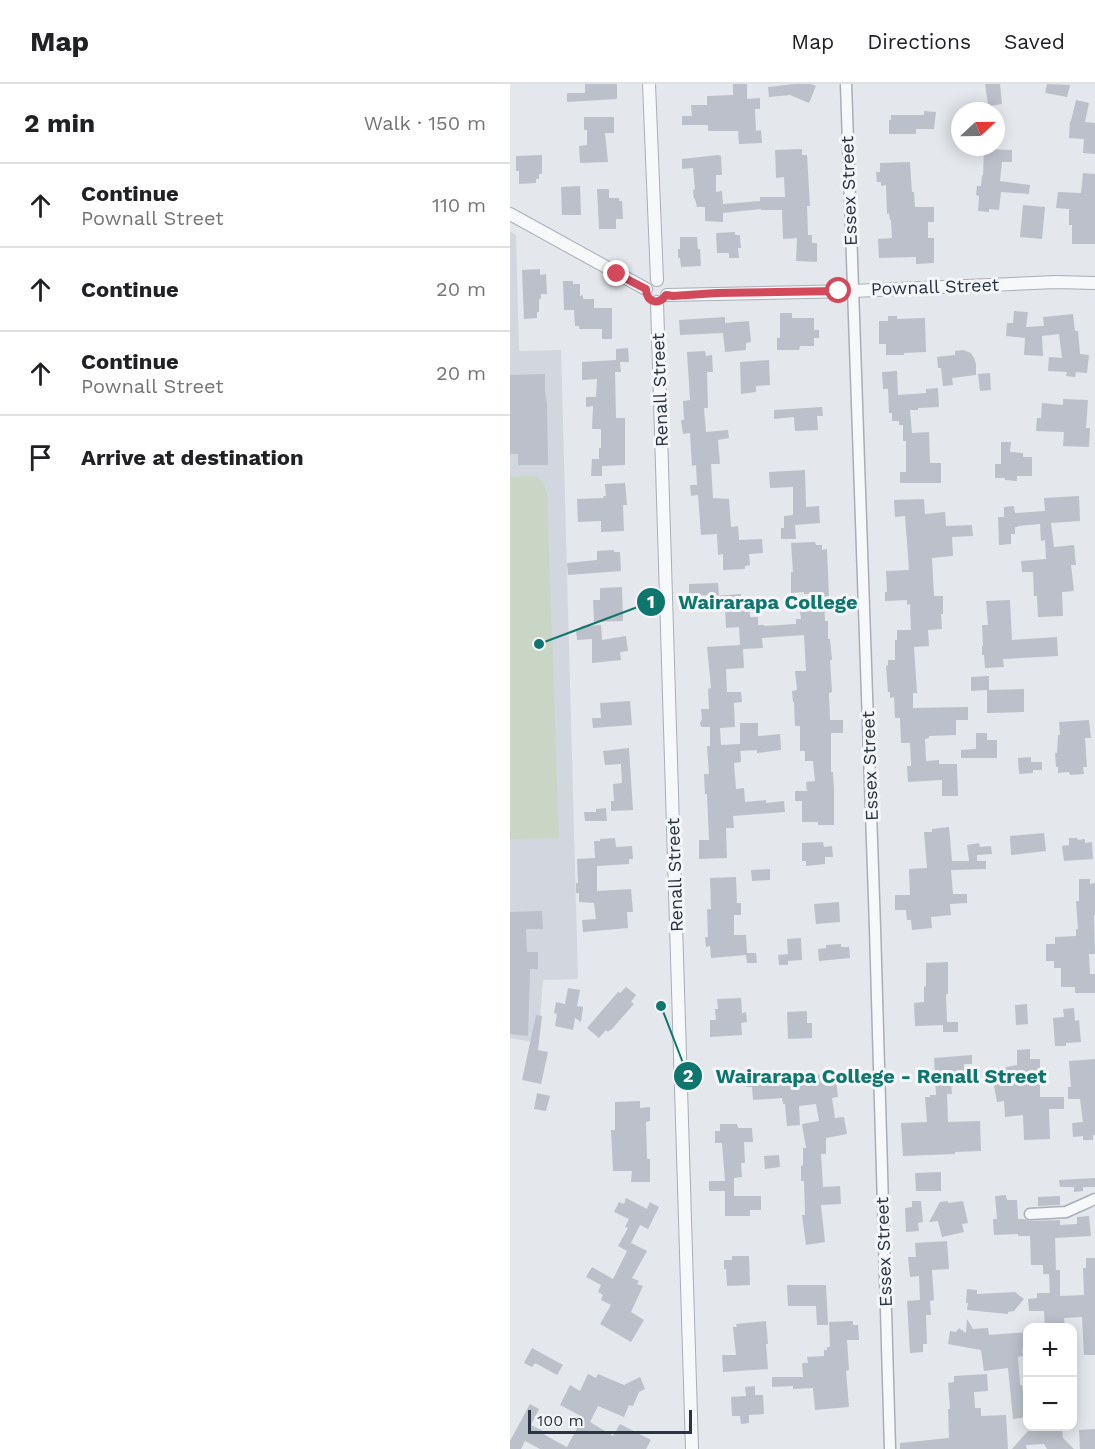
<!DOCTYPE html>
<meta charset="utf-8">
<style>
:root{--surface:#fff;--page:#f2f2f2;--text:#202124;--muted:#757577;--line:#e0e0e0}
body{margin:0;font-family:"Work Sans",sans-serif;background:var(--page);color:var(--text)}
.controls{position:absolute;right:18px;bottom:18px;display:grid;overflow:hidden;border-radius:12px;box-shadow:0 3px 15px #0003}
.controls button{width:54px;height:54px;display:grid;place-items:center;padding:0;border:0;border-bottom:2px solid var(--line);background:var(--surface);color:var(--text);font:30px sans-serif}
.compass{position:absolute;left:441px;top:18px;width:54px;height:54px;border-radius:50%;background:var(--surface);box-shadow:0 3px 15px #0003;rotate:68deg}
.scale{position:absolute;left:18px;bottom:15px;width:164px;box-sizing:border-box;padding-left:6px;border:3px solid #2b3445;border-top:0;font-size:16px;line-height:21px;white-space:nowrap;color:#2b3445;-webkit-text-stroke:4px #f4f6f9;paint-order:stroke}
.stop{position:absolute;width:18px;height:18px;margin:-14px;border:4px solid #d1495b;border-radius:50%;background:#fff}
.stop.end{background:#d1495b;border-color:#fff;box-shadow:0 2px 6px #0008}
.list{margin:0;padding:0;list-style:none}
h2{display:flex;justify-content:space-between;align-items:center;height:78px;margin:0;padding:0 24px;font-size:26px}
h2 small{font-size:20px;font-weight:400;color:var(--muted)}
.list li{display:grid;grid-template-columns:39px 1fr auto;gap:18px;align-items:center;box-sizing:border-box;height:84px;padding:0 24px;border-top:2px solid var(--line)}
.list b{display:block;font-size:22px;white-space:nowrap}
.list p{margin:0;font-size:20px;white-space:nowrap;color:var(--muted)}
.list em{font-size:20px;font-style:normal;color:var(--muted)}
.icon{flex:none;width:33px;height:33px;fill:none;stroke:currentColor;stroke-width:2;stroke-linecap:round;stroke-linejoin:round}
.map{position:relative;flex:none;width:585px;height:1365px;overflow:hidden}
header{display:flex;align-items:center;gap:36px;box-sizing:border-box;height:84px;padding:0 30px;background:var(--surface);border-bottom:2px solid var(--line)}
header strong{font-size:28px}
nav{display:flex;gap:33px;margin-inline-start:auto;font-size:21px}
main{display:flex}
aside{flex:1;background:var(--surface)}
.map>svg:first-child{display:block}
</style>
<header>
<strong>Map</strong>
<nav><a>Map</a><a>Directions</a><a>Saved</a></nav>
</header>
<main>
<aside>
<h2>2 min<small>Walk · 150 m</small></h2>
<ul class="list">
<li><svg class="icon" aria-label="ahead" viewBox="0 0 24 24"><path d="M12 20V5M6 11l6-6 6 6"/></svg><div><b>Continue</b><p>Pownall Street</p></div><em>110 m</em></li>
<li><svg class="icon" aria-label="ahead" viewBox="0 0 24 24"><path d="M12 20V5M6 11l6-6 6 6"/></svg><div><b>Continue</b></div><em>20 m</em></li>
<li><svg class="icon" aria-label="ahead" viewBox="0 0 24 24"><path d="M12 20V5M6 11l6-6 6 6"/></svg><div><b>Continue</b><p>Pownall Street</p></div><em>20 m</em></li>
<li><svg class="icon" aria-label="arrive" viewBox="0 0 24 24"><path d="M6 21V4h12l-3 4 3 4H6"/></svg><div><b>Arrive at destination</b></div></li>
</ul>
</aside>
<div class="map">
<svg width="585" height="1365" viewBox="0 0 585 1365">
<rect width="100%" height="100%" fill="#e4e7ec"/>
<polygon fill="#d2d6de" points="0,147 6,151 9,267 51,266 68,895 33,896 28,959 0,954"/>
<polygon fill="#c9d6c5" points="17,392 28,393 34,400 37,410 49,754 0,755 0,393"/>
<g fill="#bbc0ca">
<polygon points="75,0 107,0 107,15 57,18 57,9 75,9"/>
<polygon points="223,0 237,0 237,15 250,14 250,25 245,25 246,47 251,46 252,59 229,60 228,47 198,47 198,41 172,41 172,32 182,32 181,21 197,21 197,12 223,11"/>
<polygon points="284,0 301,0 306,2 299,19 280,11 259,13 258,3"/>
<polygon points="475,0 490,0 492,20 480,22 480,20 478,20"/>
<polygon points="537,0 560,1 557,13 535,9"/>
<polygon points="566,16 579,19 575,38 585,39 585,70 573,69 574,55 559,54 560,37 561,37"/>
<polygon points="414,27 426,28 424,45 406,45 406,50 379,50 379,36 381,36 381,31 414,31"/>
<polygon points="74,33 104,33 104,49 95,49 98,78 70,79 69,62 77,61 77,46 74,46"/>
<polygon points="292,65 292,71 297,71 300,122 297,122 298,151 302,151 302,159 307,159 307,178 286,177 287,154 273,155 272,126 251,126 251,125 213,129 213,138 195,137 195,123 187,123 185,115 184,115 183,106 185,105 183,84 172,85 172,75 208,71 211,72 212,91 206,91 206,108 212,107 213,120 250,117 250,113 275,113 274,93 266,94 265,66"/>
<polygon points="474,65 502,66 502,78 492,78 490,97 520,101 519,110 491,108 489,126 479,125 479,128 468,127 469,112 466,111 467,102 471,102 472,91 473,92"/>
<polygon points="32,71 32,90 29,90 29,95 26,95 26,99 9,100 9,87 6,87 6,72"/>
<polygon points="400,78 402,108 404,108 405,123 424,123 424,138 418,138 418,154 424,154 424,179 406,180 406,173 369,174 368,155 382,154 381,136 380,136 379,129 377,130 376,101 371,102 371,98 367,98 366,88 370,88 370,79"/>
<polygon points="573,89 585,90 585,160 562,160 562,141 559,141 559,125 546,124 548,108 571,109"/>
<polygon points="70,102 71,131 52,131 51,103"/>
<polygon points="87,105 99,105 99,114 109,114 109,117 112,117 113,135 106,135 106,145 89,145"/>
<polygon points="513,121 535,123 532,155 510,153"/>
<polygon points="225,148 225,151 230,151 230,153 231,164 228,164 229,174 219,174 219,169 207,169 206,149"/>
<polygon points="170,153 187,153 188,165 190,165 191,182 171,183 170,174 168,174 168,165 170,165"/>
<polygon points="30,185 30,191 36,190 37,210 31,210 31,215 29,215 29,228 27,228 27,234 14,235 12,186"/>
<polygon points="53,197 63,197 63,200 70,200 70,212 73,211 73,215 84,215 84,224 102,224 102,255 92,255 92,245 69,245 69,242 65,242 64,226 54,226"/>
<polygon points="504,227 518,228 516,243 534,242 533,233 563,230 565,247 568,247 570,270 579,271 577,289 566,288 565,293 556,292 557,288 538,287 539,273 552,274 549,250 532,252 533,272 514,271 515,254 496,252 497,239 503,239"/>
<polygon points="270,229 282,229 282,234 304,234 304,246 309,246 309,254 304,254 304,262 290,262 289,266 267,266 267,254 270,254"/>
<polygon points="378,232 387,232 387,235 415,234 416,268 394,269 394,271 376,271 376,260 369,260 369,237 378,237"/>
<polygon points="215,233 215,239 239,237 241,258 236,259 236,266 215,268 213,249 170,251 169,236"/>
<polygon points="118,264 119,278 110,278 111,288 105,288 106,334 115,334 115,381 92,382 92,392 81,392 82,375 89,375 89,364 91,364 91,345 82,345 83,322 76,323 76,313 86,313 87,295 72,296 72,278 106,276 106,265"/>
<polygon points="453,266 461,269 464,274 466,280 466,291 442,294 443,301 433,302 431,284 428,284 427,273 445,271 445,267"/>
<polygon points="195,267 196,272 202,271 203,288 197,288 198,324 194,324 196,348 218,346 219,354 208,356 210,380 201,380 203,414 219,415 221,443 228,442 229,456 252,455 253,469 239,470 240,481 235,482 235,485 213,486 213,470 208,471 207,450 191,451 188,411 181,412 180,401 187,401 186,381 182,382 180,349 173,350 171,336 174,336 173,317 180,316 177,268"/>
<polygon points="259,276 260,301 246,302 246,308 231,310 230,278"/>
<polygon points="387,287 388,311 416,309 416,305 428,304 429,323 408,324 408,326 400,326 402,349 419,348 420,379 431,379 431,399 390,399 390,388 396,388 396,357 393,357 393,341 389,341 389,337 382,337 382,329 379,329 378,305 373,305 372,288"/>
<polygon points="480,289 481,306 470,307 468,290"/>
<polygon points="35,290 35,308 37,319 38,381 8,381 8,370 0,370 0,291"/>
<polygon points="553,315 578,316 576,344 580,344 579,363 553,362 554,348 526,347 527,334 531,334 532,319 553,321"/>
<polygon points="312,323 313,332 307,332 308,346 285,347 284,333 264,335 264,326"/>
<polygon points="491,358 501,358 500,368 513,369 513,373 522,373 522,392 507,392 507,397 495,396 495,394 485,394 485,380 491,380"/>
<polygon points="295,386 296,423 309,422 310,439 285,441 286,455 271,455 271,444 274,444 274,432 283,431 283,403 260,404 259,388"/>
<polygon points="115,399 117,421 113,421 114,447 91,448 91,437 68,438 67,415 94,414 93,412 96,412 95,400"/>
<polygon points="569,412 570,437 541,439 544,463 564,461 566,481 561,481 564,507 552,508 553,532 528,533 527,512 524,512 523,488 512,488 511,477 536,475 535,456 531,457 530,440 508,442 508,443 505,443 505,450 501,450 501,460 489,461 488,433 494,433 494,423 504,422 505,429 535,427 534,414"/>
<polygon points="414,415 415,430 435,428 436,442 462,441 463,452 442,453 443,472 422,474 424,512 433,512 433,530 431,530 432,545 418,546 419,562 404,563 407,609 403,609 403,624 458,623 458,636 446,636 446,651 419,652 419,654 415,655 416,677 429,676 429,680 447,680 448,712 432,712 432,696 398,698 397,682 401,682 401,678 400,659 391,659 390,634 385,634 384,613 380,614 380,608 378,608 376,582 378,581 378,576 385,576 385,556 387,556 387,546 401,546 400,520 397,521 397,516 375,517 375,508 377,508 376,487 399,486 395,432 385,433 384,416"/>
<polygon points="305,458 306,461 312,461 312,466 317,465 319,514 314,514 315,537 318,537 318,555 320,555 322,576 320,576 322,608 319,609 320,636 333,636 333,649 321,649 321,688 323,688 324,707 324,741 308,741 308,738 292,738 292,717 285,717 285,707 297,707 296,698 305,697 303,677 295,677 295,667 290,667 290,642 285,642 284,618 283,618 282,607 287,606 285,587 296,587 294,551 252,554 253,564 233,565 234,584 216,585 217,608 231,608 232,618 224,619 225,643 210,644 211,661 230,660 231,678 224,679 226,705 234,704 235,718 256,716 256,719 274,717 275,728 223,732 224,744 216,744 217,774 189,775 189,756 199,756 197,710 195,710 194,690 199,690 197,662 200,662 200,643 191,643 190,639 192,635 191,625 199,625 198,605 201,604 197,563 230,561 229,543 216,544 215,524 201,524 202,512 231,510 231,516 239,515 240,533 248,533 248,541 254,541 254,542 286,540 286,535 291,535 290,527 300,527 300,510 294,510 294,508 281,509 281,488 283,488 281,459"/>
<polygon points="104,466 104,468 110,468 111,487 58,491 57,479 87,476 87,467"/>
<polygon points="208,499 209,511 179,512 179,500"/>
<polygon points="112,503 113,537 84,538 83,516 90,516 90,504"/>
<polygon points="500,516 502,556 547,553 548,572 493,575 494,583 475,584 474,571 472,571 472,562 473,562 472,541 478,541 476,517"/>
<polygon points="91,541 92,556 116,552 118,567 110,568 111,576 82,579 82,555 67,556 66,546 71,545 71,542"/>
<polygon points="479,592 479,606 514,605 514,628 477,629 477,606 461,607 461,593"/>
<polygon points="120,617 122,641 83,644 82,634 91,634 90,619"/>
<polygon points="579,636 581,654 575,654 577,683 573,683 574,690 560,691 559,688 548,689 548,683 546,683 545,669 547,669 548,651 550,651 549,638"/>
<polygon points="230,639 248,639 248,652 270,650 271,666 247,669 247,666 230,667"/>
<polygon points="466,649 477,649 477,656 487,656 487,674 451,674 451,666 466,665"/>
<polygon points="119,664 123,726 101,727 101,717 104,717 103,700 112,699 111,680 95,681 93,667"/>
<polygon points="521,673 521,678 532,678 532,686 523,686 523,689 509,690 508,674"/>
<polygon points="96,724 97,737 75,737 74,728 86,728 86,725"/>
<polygon points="439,743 442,777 459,777 457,761 469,759 470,763 481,762 482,770 467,771 467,777 476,777 476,785 441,786 443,810 457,810 457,819 440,820 441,831 421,833 422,844 402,846 401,836 397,836 396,826 385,826 385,811 400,811 399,785 417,784 414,748 422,748 422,745"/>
<polygon points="534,749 536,767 501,771 500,752"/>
<polygon points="105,754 106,763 122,762 123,775 119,775 119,780 87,782 87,807 121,805 123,828 117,828 118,844 73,848 72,836 86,835 84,819 69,818 69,809 66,809 66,799 68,799 67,775 85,774 84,757 90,757 90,755"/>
<polygon points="559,754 567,754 568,756 575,755 575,759 582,758 583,775 554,777 552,762 559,761"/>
<polygon points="313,758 314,763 322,762 323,773 315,773 315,780 296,782 296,777 292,777 292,759"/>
<polygon points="260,785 260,796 242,797 241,786"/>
<polygon points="226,793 227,819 231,819 231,831 224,831 224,851 236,851 237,869 246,869 247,879 237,879 236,871 201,874 200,862 196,863 195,853 198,853 197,825 201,825 200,794"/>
<polygon points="569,795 580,795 580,800 585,799 585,831 584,831 585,870 579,870 580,890 585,890 585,909 565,909 565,903 551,903 551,884 544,884 544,877 536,877 536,860 545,860 545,853 566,852 566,845 568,845 566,817 569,817"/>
<polygon points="329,818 330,838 306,840 304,820"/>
<polygon points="32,827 33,845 16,845 17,868 28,868 28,885 20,885 18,952 0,950 0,828"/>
<polygon points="291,854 292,876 278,877 278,881 269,881 268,871 278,870 278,873 277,855"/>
<polygon points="331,860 331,863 339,863 340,874 309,877 308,865 316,864 316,861"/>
<polygon points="438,878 438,910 436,910 437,938 448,938 448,948 433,948 433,941 405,942 404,919 414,918 414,903 416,902 416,879"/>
<polygon points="116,903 126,911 121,918 124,920 101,946 100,946 98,948 96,946 89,954 77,944 108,908 110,909"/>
<polygon points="58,904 70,906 67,922 73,923 71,938 65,934 63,946 45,942 47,930 44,929 46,918 55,920"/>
<polygon points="231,914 232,929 236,928 237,938 231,939 232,951 200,953 200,936 206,936 205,925 208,925 207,915"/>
<polygon points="517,920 518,940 506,941 505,921"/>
<polygon points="564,924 565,937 569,936 571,958 556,959 556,962 545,962 543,934 554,933 553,925"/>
<polygon points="297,927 297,939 302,939 302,954 278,955 277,928"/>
<polygon points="26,931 32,932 28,966 38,968 31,1000 12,996"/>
<polygon points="520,965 520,975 530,975 530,1013 554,1013 554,1025 539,1025 540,1055 514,1056 513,1031 495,1033 494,1017 487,1018 481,986 507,981 507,966"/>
<polygon points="462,971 462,980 454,980 455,997 441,998 442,1010 437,1010 438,1038 470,1037 471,1067 445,1068 445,1070 393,1072 391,1039 417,1038 415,1013 420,1013 420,1011 426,1011 424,974"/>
<polygon points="585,975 585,1051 583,1051 583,1056 573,1056 573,1052 563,1053 562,1039 573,1038 570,1015 558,1015 558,1003 561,1003 559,977"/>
<polygon points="256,987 256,995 261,995 262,1002 304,994 303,991 318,989 319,997 326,996 328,1013 322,1014 325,1034 334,1033 337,1050 316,1054 316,1070 311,1070 313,1103 330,1102 331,1120 311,1121 315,1158 296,1161 292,1131 295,1131 294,1097 291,1097 291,1082 293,1081 293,1064 296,1064 292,1040 309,1037 306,1020 289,1022 290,1041 277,1042 275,1020 273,1020 272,1014 243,1016 242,1003 236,1003 235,991 242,991 242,988"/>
<polygon points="27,1009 40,1012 36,1027 24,1025"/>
<polygon points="130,1017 130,1024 140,1023 140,1037 136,1038 137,1075 140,1075 140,1098 121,1098 122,1087 103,1087 101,1046 105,1046 105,1018"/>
<polygon points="210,1040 227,1040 228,1044 242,1044 243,1058 234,1058 235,1079 231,1079 232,1093 224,1094 224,1112 251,1112 251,1126 240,1126 240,1132 215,1132 215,1107 199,1107 199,1097 215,1097 212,1059 205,1059 205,1047 210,1047"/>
<polygon points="269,1071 270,1083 255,1085 254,1072"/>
<polygon points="431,1088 431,1107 406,1107 405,1089"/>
<polygon points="585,1094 585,1103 573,1103 573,1107 564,1108 564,1103 550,1103 549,1096"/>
<polygon points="496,1111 497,1116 507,1116 508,1135 514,1135 520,1137 550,1136 550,1141 567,1140 567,1133 579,1132 581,1152 545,1154 546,1186 550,1186 550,1212 574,1211 573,1184 576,1184 576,1174 585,1174 585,1271 574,1271 572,1233 554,1234 555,1244 535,1244 534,1227 519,1227 518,1215 527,1214 527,1209 540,1209 539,1190 533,1190 533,1181 521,1181 520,1152 508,1152 508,1150 484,1151 483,1135 487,1135 485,1112"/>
<polygon points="550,1112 550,1121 528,1122 528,1113"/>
<polygon points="116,1114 137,1125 140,1118 149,1123 138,1145 130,1141 121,1159 137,1167 122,1194 129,1197 127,1200 133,1202 121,1228 134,1236 121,1258 90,1240 101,1221 91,1216 93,1211 88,1208 91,1201 76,1193 82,1183 103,1195 117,1167 108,1162 118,1144 115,1143 119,1135 104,1128 109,1118 114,1120"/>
<polygon points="402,1117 411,1117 413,1138 408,1139 409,1147 396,1148 395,1124 402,1123"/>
<polygon points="438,1117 438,1119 453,1117 458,1139 452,1140 454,1148 432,1153 428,1137 419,1138 430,1118"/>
<polygon points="437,1157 439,1185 422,1186 424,1216 420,1217 421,1231 416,1231 417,1260 413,1260 413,1268 400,1269 397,1217 410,1216 409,1192 400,1193 398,1173 406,1173 405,1159"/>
<polygon points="222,1172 239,1172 240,1201 217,1202 216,1185 214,1185 214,1176 222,1176"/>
<polygon points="277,1201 316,1201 318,1241 307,1241 306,1222 278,1222"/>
<polygon points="457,1205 467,1206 467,1210 505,1208 514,1215 504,1227 498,1228 498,1230 457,1226 458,1219 456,1219"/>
<polygon points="457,1235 463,1245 478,1244 479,1251 518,1248 518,1264 512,1265 513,1272 508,1273 510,1301 512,1301 516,1333 503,1335 498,1284 474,1287 471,1266 438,1260 440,1247 446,1248 449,1244 456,1249"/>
<polygon points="256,1237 258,1260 256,1260 258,1285 213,1288 212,1271 226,1271 223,1243 227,1243 226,1240"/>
<polygon points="343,1237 343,1241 348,1241 349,1256 337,1256 339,1286 336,1287 339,1323 305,1326 303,1304 283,1305 283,1302 262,1303 262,1293 293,1293 292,1279 298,1279 297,1273 314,1272 314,1266 317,1266 317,1263 320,1263 319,1238"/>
<polygon points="22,1264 53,1281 47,1291 25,1279 22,1283 14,1279"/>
<polygon points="78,1290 86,1294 88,1290 114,1301 130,1293 135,1305 129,1308 123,1322 119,1321 114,1333 88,1322 80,1338 103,1352 110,1340 141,1356 136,1365 30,1365 15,1357 11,1365 0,1365 0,1357 20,1320 29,1325 21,1341 33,1347 32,1349 42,1355 57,1363 73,1333 50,1321 60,1301 70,1307"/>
<polygon points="477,1290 478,1307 464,1308 465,1324 471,1324 471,1332 496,1331 498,1365 390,1365 390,1359 439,1354 438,1325 440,1325 438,1299 444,1298 444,1292"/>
<polygon points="245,1302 245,1311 253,1311 254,1330 239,1331 239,1339 231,1340 230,1332 222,1332 221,1313 236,1312 235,1303"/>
<polygon points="552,1344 553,1354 564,1365 537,1365 534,1360 516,1361 517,1365 502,1365 518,1347"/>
<polygon points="585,1345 585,1365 570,1365 569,1346"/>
</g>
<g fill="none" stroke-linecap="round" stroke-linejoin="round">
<g stroke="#a9aeb7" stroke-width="13">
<g id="minor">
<polyline points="336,0 365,844 380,1365"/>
<polyline points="520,1130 556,1128 585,1115"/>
</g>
</g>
<g stroke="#a9aeb7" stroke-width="14">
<g id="tertiary">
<polyline points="139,0 147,196"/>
<polyline points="0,130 136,205"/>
<polyline points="157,211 343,207 546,198 585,199"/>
<polyline points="147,218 182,1365"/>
</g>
</g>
<use href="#minor" stroke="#f7f8fa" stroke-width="10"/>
<use href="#tertiary" stroke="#f7f8fa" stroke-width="12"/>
</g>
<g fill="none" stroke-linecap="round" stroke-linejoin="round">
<path stroke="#d1495b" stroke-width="8" d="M 107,190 L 136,205 C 136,218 149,222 156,211 L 163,212 L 207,209 L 329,207"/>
</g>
<g text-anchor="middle" stroke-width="6" stroke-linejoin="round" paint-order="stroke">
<g font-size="18" fill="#2b3445" stroke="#f4f6f9">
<text transform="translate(339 107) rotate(-92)" y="6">Essex Street</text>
<text transform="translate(425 203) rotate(-2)" y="6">Pownall Street</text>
<text transform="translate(150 306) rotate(-92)" y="6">Renall Street</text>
<text transform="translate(360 682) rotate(-92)" y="6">Essex Street</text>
<text transform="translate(165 791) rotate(-92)" y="6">Renall Street</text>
<text transform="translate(374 1168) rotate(-92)" y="6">Essex Street</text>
</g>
</g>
<path fill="none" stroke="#0f766e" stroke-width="2" d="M29 560L141 518M151 922L178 992"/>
<g fill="#0f766e" stroke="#f4f6f9" stroke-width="2">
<circle cx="29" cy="560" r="6"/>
<circle cx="151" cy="922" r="6"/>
<circle cx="141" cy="518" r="15"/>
<circle cx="178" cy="992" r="15"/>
</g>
<g font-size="18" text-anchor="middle" font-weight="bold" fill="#fff">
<text x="141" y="524">1</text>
<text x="178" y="998">2</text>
</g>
<g font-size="20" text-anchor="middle" font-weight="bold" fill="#0f766e" stroke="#f4f6f9" stroke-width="6" stroke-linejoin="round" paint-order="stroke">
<text x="258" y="525">Wairarapa College</text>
<text x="371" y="999">Wairarapa College - Renall Street</text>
</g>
</svg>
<div class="controls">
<button>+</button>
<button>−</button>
</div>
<svg class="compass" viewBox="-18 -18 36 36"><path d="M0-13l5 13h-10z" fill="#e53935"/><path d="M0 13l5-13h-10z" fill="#757577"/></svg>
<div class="scale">100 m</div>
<div class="stop" style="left:329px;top:207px"></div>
<div class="stop end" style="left:107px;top:190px"></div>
</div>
</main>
